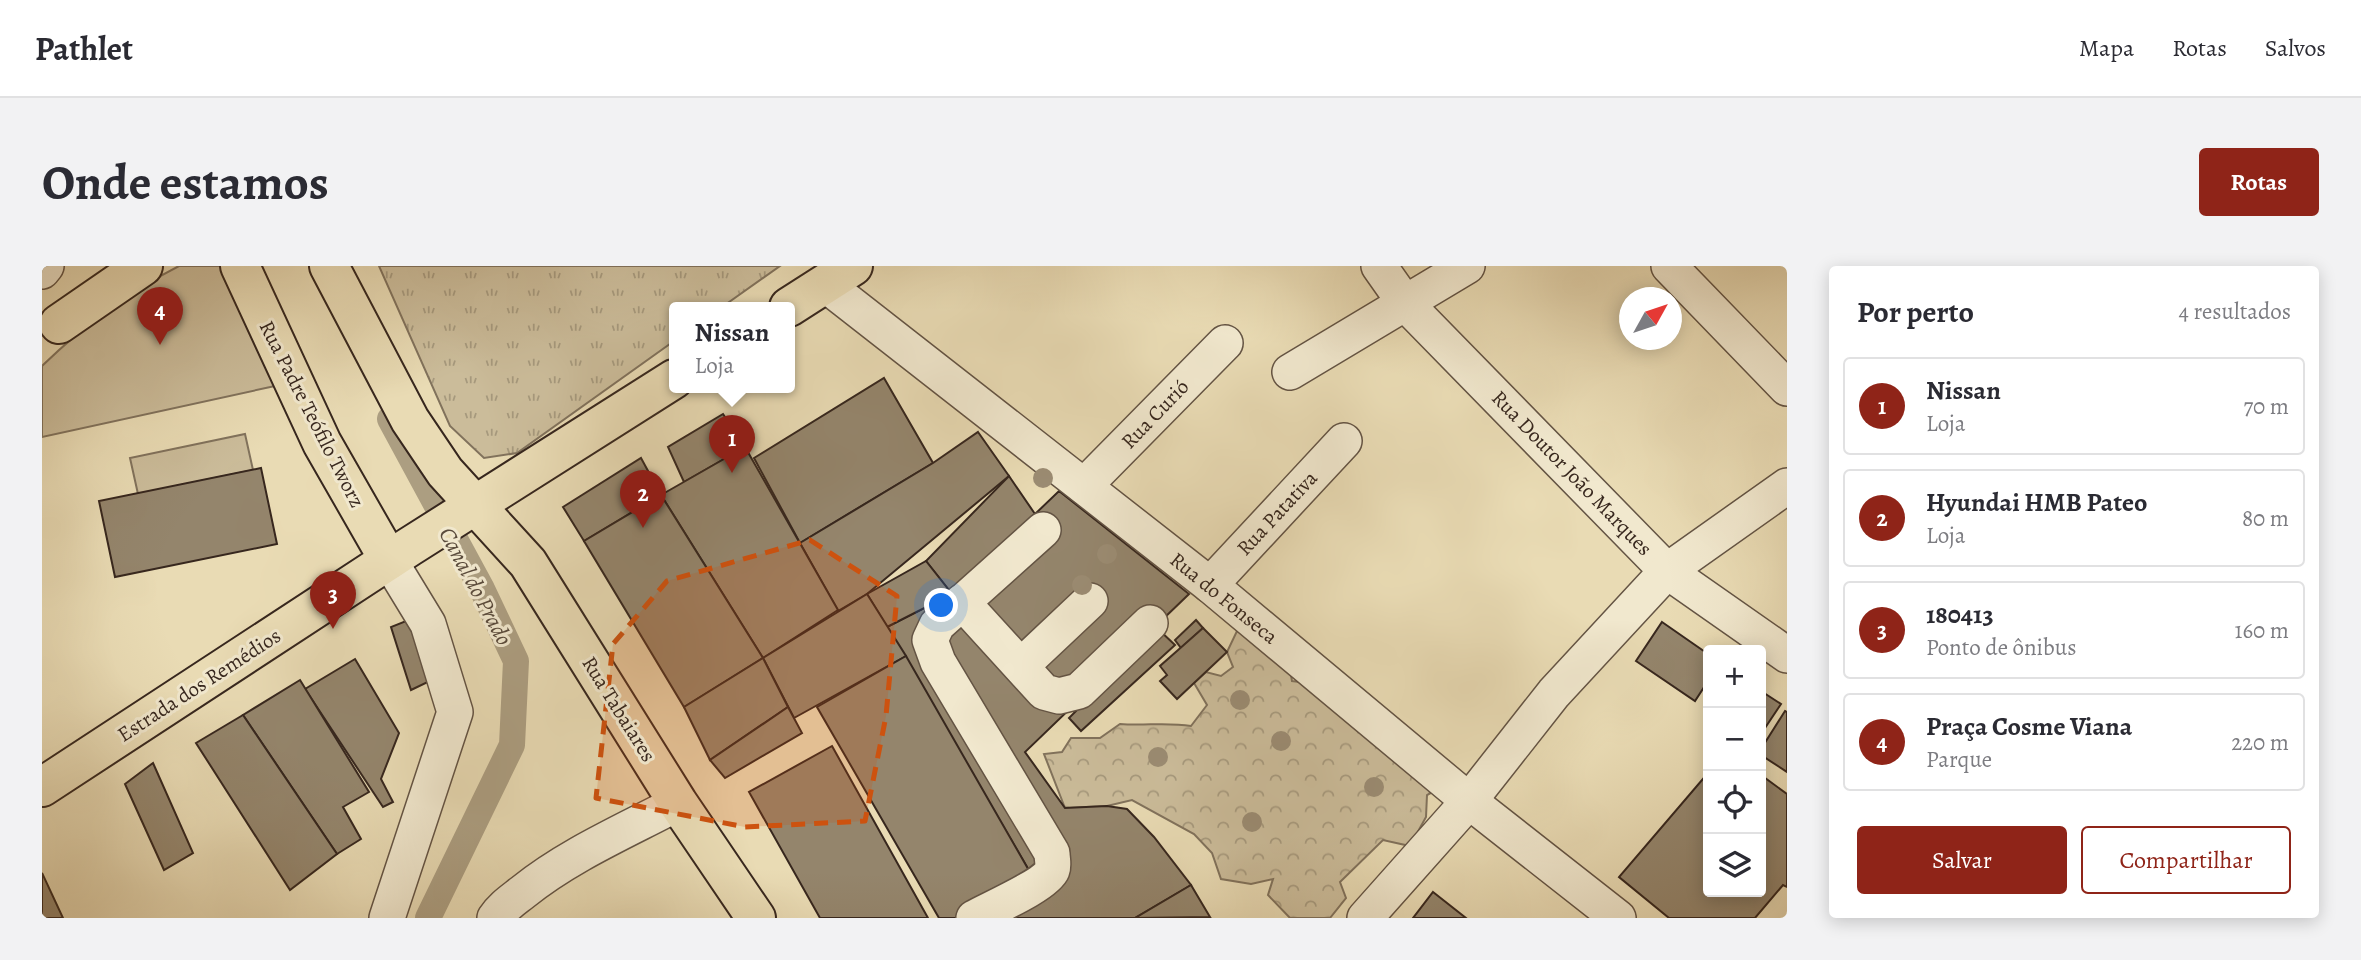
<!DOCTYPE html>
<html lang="pt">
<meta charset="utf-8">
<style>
:root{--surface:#fff;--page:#f2f2f3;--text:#2b2b33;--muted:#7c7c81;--line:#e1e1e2;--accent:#8f2418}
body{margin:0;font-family:Alegreya,serif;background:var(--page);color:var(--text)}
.controls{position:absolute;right:21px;bottom:21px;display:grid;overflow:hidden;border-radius:7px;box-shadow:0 4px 18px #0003}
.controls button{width:63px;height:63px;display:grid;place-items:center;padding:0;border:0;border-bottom:2px solid var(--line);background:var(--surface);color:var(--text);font:35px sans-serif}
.compass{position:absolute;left:1577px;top:21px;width:63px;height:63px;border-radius:50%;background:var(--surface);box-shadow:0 4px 18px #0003;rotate:50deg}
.you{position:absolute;left:900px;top:340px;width:24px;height:24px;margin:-18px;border:5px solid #fff;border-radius:50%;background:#1a73e8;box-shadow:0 0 0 10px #1a73e833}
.badge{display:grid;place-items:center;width:46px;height:46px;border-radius:50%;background:var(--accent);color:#fff;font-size:23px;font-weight:700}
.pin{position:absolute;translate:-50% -58px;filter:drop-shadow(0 2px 4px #0008)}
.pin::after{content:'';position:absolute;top:37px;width:24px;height:21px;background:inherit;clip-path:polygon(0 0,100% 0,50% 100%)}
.popup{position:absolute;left:627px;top:36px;width:126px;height:91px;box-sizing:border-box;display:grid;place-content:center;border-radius:7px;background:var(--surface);filter:drop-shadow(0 2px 5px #0005);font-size:23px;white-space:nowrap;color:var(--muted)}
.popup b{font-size:26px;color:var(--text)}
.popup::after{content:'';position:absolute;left:50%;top:100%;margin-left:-14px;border:14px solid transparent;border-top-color:var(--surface)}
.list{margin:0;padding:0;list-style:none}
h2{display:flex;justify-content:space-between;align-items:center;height:91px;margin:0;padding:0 28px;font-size:30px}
h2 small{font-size:23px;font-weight:400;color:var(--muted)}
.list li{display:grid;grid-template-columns:46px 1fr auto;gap:21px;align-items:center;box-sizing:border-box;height:98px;margin:0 14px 14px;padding:0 14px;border:2px solid var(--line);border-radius:7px}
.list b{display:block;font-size:26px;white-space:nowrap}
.list p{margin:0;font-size:23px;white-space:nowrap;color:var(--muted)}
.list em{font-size:23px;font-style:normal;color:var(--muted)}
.actions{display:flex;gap:14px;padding:21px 28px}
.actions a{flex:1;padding:16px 0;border:2px solid var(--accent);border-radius:7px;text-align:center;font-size:24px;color:var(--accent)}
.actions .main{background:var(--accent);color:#fff}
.icon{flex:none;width:38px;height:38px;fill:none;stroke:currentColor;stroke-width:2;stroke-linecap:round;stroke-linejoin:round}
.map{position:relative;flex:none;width:1745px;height:652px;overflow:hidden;border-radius:7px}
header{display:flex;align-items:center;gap:42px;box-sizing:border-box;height:98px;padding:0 35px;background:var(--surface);border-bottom:2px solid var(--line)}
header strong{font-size:33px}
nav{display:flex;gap:38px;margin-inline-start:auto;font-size:24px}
.intro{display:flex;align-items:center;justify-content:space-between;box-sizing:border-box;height:168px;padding:0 42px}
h1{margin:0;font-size:49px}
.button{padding:18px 32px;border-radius:7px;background:var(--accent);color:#fff;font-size:24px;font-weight:700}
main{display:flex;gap:42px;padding:0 42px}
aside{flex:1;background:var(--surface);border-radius:7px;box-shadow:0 4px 18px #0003}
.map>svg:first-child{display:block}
</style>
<header>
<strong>Pathlet</strong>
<nav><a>Mapa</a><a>Rotas</a><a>Salvos</a></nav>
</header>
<div class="intro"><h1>Onde estamos</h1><a class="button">Rotas</a></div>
<main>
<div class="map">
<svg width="1745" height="652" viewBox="0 0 1745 652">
<defs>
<pattern id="grass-tufts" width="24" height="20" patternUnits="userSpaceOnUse" patternTransform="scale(1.75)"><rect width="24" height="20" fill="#cbbc9a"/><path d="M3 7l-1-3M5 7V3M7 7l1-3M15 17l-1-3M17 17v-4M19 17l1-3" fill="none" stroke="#a6997d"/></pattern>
<pattern id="forest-crowns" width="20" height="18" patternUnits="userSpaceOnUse" patternTransform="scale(1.75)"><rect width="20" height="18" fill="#cbbc9a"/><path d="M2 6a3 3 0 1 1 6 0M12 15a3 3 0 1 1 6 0" fill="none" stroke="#a6997d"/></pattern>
</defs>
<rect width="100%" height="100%" fill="#e9dbb4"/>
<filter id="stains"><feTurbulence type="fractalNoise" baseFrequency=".00286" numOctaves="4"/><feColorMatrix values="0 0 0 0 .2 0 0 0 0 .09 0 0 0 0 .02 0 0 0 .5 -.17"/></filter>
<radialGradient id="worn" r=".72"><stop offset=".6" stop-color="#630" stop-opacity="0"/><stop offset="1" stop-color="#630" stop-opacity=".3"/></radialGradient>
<polygon fill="url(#grass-tufts)" stroke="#81725c" stroke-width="2" points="337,0 738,0 680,41 632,41 632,75 475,187 442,192 408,160"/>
<path fill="url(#forest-crowns)" stroke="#81725c" stroke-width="2" d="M 1195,365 L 1219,366 L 1245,386 L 1250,415 L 1276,418 L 1396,523 L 1385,529 L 1384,551 L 1368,580 L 1341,574 L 1298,616 L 1304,632 L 1288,652 L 1248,652 L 1226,629 L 1231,613 L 1209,618 L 1179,613 L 1170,587 L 1152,568 L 1090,534 L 1065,540 L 1023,542 L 1002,488 L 1020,486 L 1029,472 L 1058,472 L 1078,458 C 1102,460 1125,456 1149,460 L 1165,439 L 1152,417 L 1164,406 L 1179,410 L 1191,401 L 1185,386 Z"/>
<g fill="#cbbc9a" stroke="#81725c" stroke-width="2">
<path d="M 137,0 L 180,0 L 233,120 L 0,171 L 0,100 C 41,60 86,26 137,0 Z"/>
<polygon points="203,168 211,204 96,228 88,192"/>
</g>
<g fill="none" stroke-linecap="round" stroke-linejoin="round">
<polyline stroke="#ac9e81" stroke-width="26" points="348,153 440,323 474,395 470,479 386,652"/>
</g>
<g fill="#94856c" stroke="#37271e" stroke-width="2">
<polygon points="842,112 891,197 758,277 712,192"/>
<polygon points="681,148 703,181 642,216 626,181"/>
<polygon points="936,166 967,210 825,328 796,345 758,277 891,197"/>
<polygon points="703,181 796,344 721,392 619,229"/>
<polygon points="599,192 619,229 542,275 521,241"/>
<polygon points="219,202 235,278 73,311 57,235"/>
<polygon points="967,210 993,248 910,328 884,295"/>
<polygon points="1017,225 1147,328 983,486 1023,542 1065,540 1085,543 1112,571 1149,619 1093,652 919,652 989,608 845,361 910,328"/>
<polygon points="619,229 721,392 642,441 542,275"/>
<polygon points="884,295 910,328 845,361 825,328"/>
<polygon points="825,328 864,390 752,452 721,392"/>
<polygon points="374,351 390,414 369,424 349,361"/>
<polygon points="1154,354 1161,362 1139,382 1133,374"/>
<polygon points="1620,356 1666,388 1666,415 1653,435 1594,395"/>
<polygon points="1161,362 1185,386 1135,433 1118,415 1125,409 1118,400"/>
<polygon points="1116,363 1133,379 1039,465 1027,452"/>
<polygon points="864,390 989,608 919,652 897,652 775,441"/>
<polygon points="721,392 746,441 668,494 642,441"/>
<polygon points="313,393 357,467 339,513 351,536 341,541 263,423"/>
<polygon points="258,414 327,526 301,541 319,573 295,588 201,449"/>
<polygon points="1719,425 1739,438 1719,468"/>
<polygon points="746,441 760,467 683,512 668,494"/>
<polygon points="1743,445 1745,446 1745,506 1719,489 1719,483"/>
<polygon points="201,449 295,588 248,624 154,477"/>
<polygon points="790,480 886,652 778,652 707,526"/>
<polygon points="111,497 151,587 122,604 83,518"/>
<polygon points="1666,507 1666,626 1719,626 1719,509 1745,528 1745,621 1741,619 1713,652 1627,652 1577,611"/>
<polygon points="0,607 21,652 0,652"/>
<polygon points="1149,619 1168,651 1093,652"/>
<polygon points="1391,626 1424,652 1371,652"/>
</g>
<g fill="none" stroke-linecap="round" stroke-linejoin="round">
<g stroke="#645444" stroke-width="38">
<g id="minor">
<polyline points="1337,0 1363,37 1625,305 1745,389"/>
<polyline points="1627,0 1745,122"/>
<polyline points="0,5 4,0"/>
<polyline points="783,18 1168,319 1427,535 1576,652"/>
<polyline points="1248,106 1425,0"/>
<polyline points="1042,220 1183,77"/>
<polyline points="1168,319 1302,175"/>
<polyline points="920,336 1002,426 1017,430 1037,425 1108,357"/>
<polyline points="979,400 1048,335"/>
<polyline points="345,652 413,446 386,358 347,294"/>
<path d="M 453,652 C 460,641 471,634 481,626 C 527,589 583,565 636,537"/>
<path d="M 932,652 C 948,643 1004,619 1010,604 C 1012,599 1010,593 1010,587 L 896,396 L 888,374 L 895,359 L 1001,264"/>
<polyline points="1323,652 1427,535 1512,427 1625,305 1745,220"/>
</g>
</g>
<g stroke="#37271e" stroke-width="42">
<g id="major">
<polyline points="198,0 280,177 347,294"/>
<polyline points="287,0 368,154 403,206 486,297 636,537 714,652"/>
<polyline points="747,41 811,0"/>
<polyline points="17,58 101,0"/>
<polyline points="0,521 367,281 632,113"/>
</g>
</g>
<use href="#minor" stroke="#f1e8ce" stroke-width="35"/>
<use href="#major" stroke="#e9dbb4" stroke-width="38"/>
</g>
<g fill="#9b8c73">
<circle cx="1001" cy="212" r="10"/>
<circle cx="1065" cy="288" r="10"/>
<circle cx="1040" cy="319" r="10"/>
<circle cx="1198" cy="434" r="10"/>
<circle cx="1239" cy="475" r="10"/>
<circle cx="1116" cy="491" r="10"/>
<circle cx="1332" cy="521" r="10"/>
<circle cx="1210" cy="556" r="10"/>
</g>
<path fill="#cd520f" fill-opacity="0.2" stroke="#cd520f" stroke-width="5" stroke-dasharray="14 9" stroke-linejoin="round" d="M 768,274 L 855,330 L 844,450 L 823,555 L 703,561 L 554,532 L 571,378 L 625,315 Z"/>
<g text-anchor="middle" stroke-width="6" stroke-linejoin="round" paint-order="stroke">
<g font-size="21" fill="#37271e" stroke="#f1e8ce">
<text transform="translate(270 148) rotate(63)" y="7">Rua Padre Teófilo Tworz</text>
<text transform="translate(1113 148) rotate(-46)" y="7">Rua Curió</text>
<text transform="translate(1530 207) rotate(46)" y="7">Rua Doutor João Marques</text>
<text transform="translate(1235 247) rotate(-47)" y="7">Rua Patativa</text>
<text transform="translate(1182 332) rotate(39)" y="7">Rua do Fonseca</text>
<text transform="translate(157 419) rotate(-33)" y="7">Estrada dos Remédios</text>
<text transform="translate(577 443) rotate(58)" y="7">Rua Tabaiares</text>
</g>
<g font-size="23" font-style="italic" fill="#5a4b3c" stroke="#f1e8ce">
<text transform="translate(434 320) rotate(62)" y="8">Canal do Prado</text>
</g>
</g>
<rect width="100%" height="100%" filter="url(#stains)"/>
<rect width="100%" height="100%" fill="url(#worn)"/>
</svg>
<div class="controls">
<button>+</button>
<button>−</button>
<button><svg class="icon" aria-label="locate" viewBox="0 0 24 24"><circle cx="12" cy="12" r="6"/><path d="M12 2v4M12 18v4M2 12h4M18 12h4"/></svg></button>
<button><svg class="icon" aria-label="layers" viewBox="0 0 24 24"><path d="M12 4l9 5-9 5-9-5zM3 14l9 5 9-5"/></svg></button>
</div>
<svg class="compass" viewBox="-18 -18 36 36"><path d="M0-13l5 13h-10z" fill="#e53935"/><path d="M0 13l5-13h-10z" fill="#7c7c81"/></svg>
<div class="you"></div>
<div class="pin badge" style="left:690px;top:207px">1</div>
<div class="popup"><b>Nissan</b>Loja</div>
<div class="pin badge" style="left:601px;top:262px">2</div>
<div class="pin badge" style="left:291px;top:363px">3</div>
<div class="pin badge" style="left:118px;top:79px">4</div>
</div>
<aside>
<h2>Por perto<small>4 resultados</small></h2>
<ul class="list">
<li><span class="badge">1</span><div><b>Nissan</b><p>Loja</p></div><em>70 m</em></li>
<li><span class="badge">2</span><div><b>Hyundai HMB Pateo</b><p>Loja</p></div><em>80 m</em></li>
<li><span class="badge">3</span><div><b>180413</b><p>Ponto de ônibus</p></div><em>160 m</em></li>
<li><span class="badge">4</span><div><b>Praça Cosme Viana</b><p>Parque</p></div><em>220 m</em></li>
</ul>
<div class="actions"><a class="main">Salvar</a><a>Compartilhar</a></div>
</aside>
</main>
